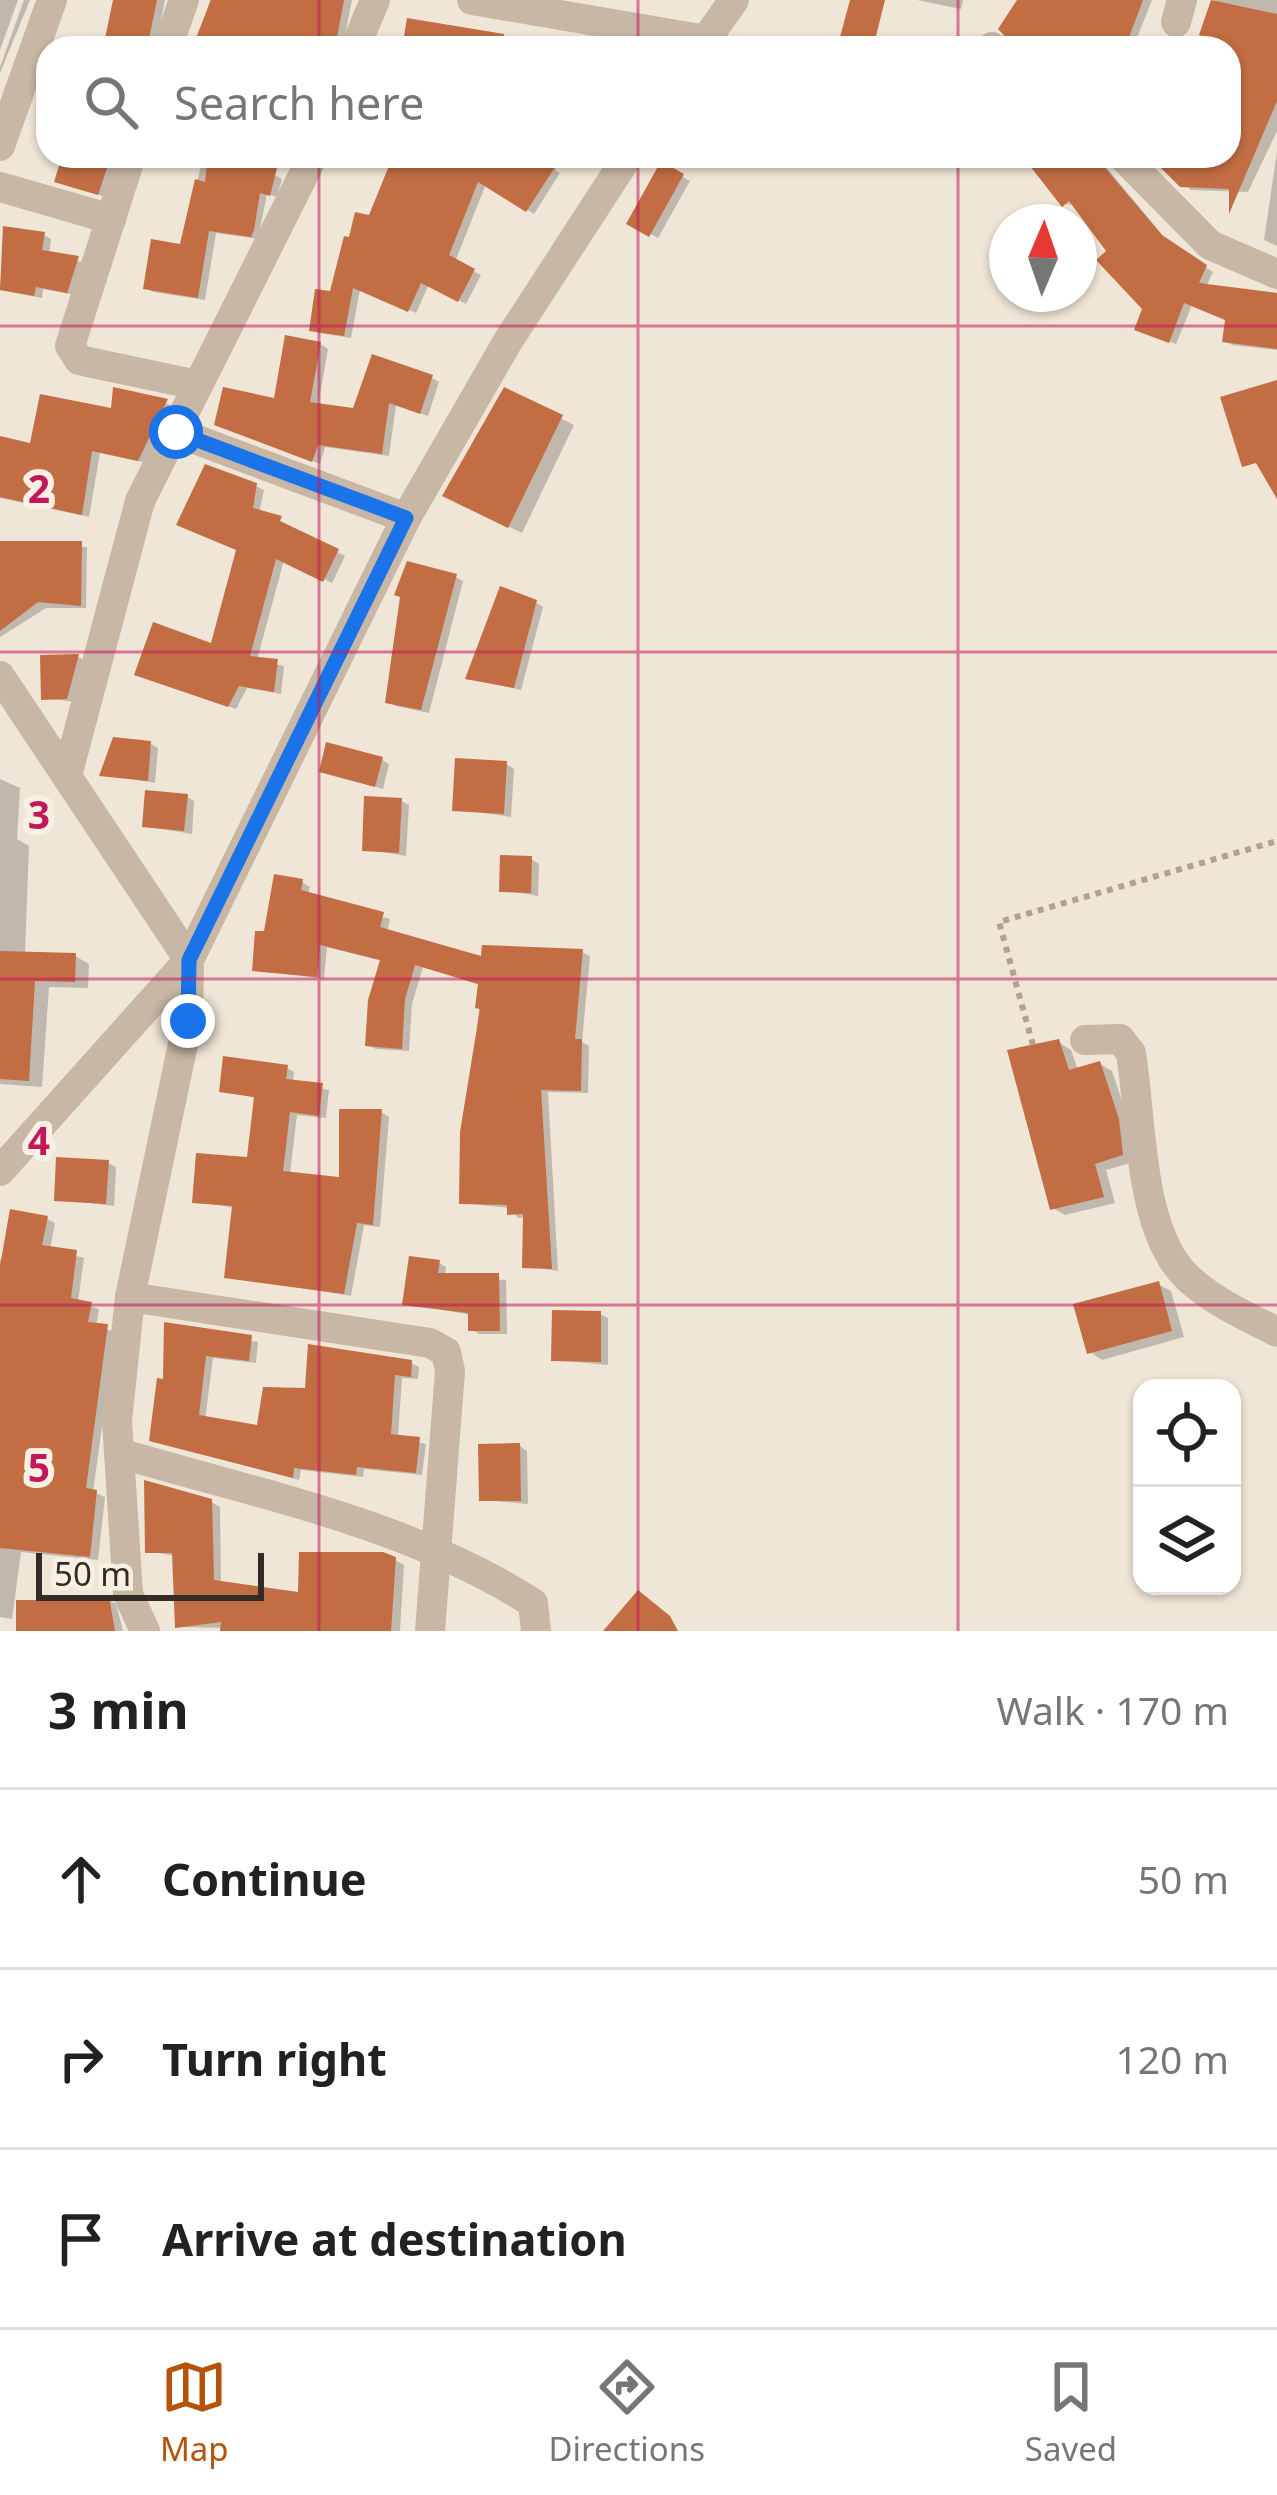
<!DOCTYPE html>
<meta charset="utf-8">
<style>
:root{--surface:#fff;--page:#f2f2f2;--text:#222;--muted:#767676;--line:#e0e0e0;--accent:#b45309}
body{margin:0;font-family:"Noto Sans",sans-serif;background:var(--page);color:var(--text)}
.controls{position:absolute;right:36px;bottom:36px;display:grid;overflow:hidden;border-radius:24px;box-shadow:0 3px 9px #0004}
.controls button{width:108px;height:108px;display:grid;place-items:center;padding:0;border:0;border-bottom:3px solid var(--line);background:var(--surface);color:var(--text);font:60px sans-serif}
.compass{position:absolute;left:989px;top:204px;width:108px;height:108px;border-radius:50%;background:var(--surface);box-shadow:0 3px 9px #0004;rotate:2deg}
.scale{position:absolute;left:36px;bottom:30px;width:228px;box-sizing:border-box;padding-left:12px;border:6px solid #332b25;border-top:0;font-size:33px;line-height:42px;white-space:nowrap;color:#332b25;-webkit-text-stroke:9px #f8f0e3;paint-order:stroke}
.stop{position:absolute;width:36px;height:36px;margin:-27px;border:9px solid #1a73e8;border-radius:50%;background:#fff}
.stop.end{background:#1a73e8;border-color:#fff;box-shadow:0 3px 12px #0008}
.list{margin:0;padding:0;list-style:none}
h2{display:flex;justify-content:space-between;align-items:center;height:156px;margin:0;padding:0 48px;font-size:51px}
h2 small{font-size:39px;font-weight:400;color:var(--muted)}
.list li{display:grid;grid-template-columns:78px 1fr auto;gap:36px;align-items:center;box-sizing:border-box;height:180px;padding:0 48px;border-top:3px solid var(--line)}
.list b{display:block;font-size:45px;white-space:nowrap}
.list em{font-size:39px;font-style:normal;color:var(--muted)}
.icon{flex:none;width:66px;height:66px;fill:none;stroke:currentColor;stroke-width:2;stroke-linecap:round;stroke-linejoin:round}
.map{position:relative;flex:none;width:1277px;height:1631px;overflow:hidden}
.search{position:absolute;background:var(--surface);box-shadow:0 3px 9px #0004;left:36px;right:36px;top:36px;height:132px;display:flex;align-items:center;gap:30px;box-sizing:border-box;padding:0 42px;border-radius:36px;color:var(--muted);font-size:45px}
.sheet{height:696px;background:var(--surface)}
nav{display:flex;justify-content:space-around;align-items:center;box-sizing:border-box;height:168px;border-top:3px solid var(--line);background:var(--surface);font-size:33px;color:var(--muted)}
nav a{display:grid;justify-items:center;gap:6px}
nav .on{color:var(--accent)}
.map>svg:first-child{display:block}
</style>
<div class="map">
<svg width="1277" height="1631" viewBox="0 0 1277 1631">
<rect width="100%" height="100%" fill="#f0e6d7"/>
<g fill="#0003">
<polygon points="0,0 18,0 0,50"/>
<polygon points="24,0 30,0 0,73 0,67"/>
<polygon points="116,0 165,0 156,44 106,48"/>
<polygon points="210,0 352,0 343,45 195,48"/>
<polygon points="917,0 963,0 961,9"/>
<polygon points="1039,0 1152,0 1133,48 1022,48"/>
<polygon points="1214,0 1277,0 1277,131 1248,192 1191,190 1159,156 1229,156 1229,48 1203,34"/>
<polygon points="1277,152 1277,246 1264,240"/>
<polygon points="66,156 123,156 106,197 65,185"/>
<polygon points="203,156 275,175 282,179 277,197 267,194 258,239 216,233 205,300 153,292 146,288 183,247"/>
<polygon points="396,156 562,156 555,170 560,173 534,214 486,184 455,262 481,275 466,304 429,284 416,313 360,289 351,338 319,333 312,329 332,295 352,240 371,219"/>
<polygon points="1048,156 1097,156 1169,243 1213,272 1206,287 1277,296 1277,350 1232,345 1225,341 1228,320 1192,305 1176,344 1145,332 1146,308 1076,205 1064,204"/>
<polygon points="663,165 690,181 658,238 630,223"/>
<polygon points="5,229 44,235 51,239 49,254 85,263 75,295 43,289 42,298 0,290"/>
<polygon points="320,344 328,349 318,406 355,411 432,378 439,382 428,416 396,405 389,456 325,447 320,464 225,428 276,401"/>
<polygon points="116,391 175,406 147,463 100,453 89,517 0,498 0,439 32,446 114,412"/>
<polygon points="505,391 574,425 522,533 458,502"/>
<polygon points="256,486 264,490 259,513 345,556 332,583 284,560 257,660 284,666 281,694 247,688 236,709 145,678 213,647"/>
<polygon points="0,544 87,547 86,608 46,608 0,637"/>
<polygon points="456,577 463,581 429,713 396,706 388,702 403,597"/>
<polygon points="535,602 543,607 521,690 468,678"/>
<polygon points="78,657 86,661 75,702 44,698 43,658"/>
<polygon points="151,744 158,748 155,783 103,774"/>
<polygon points="382,760 389,764 383,789 322,771"/>
<polygon points="506,764 514,769 511,817 455,809"/>
<polygon points="0,779 20,788 17,839 29,846 25,954 75,956 89,964 88,988 49,987 42,1087 0,1084"/>
<polygon points="187,797 194,801 192,834 145,826"/>
<polygon points="401,801 409,805 406,856 365,849"/>
<polygon points="531,859 539,864 538,896 502,890"/>
<polygon points="302,882 310,887 308,895 390,919 387,932 484,960 582,952 590,956 582,1042 589,1046 588,1093 548,1092 558,1271 525,1266 526,1217 518,1218 510,1208 462,1203 481,985 423,967 412,1004 409,1051 376,1049 368,1045 382,961 327,947 324,979 255,970 267,935"/>
<polygon points="1058,1042 1071,1050 1078,1070 1100,1064 1112,1071 1131,1128 1134,1162 1106,1170 1115,1203 1065,1215 1053,1208"/>
<polygon points="287,1068 294,1072 293,1083 329,1090 326,1118 297,1115 290,1174 342,1180 381,1112 389,1117 380,1227 364,1225 351,1296 227,1276 235,1208 195,1201 250,1160 257,1098 222,1091"/>
<polygon points="108,1163 116,1167 114,1206 57,1199"/>
<polygon points="47,1219 55,1223 50,1249 84,1258 78,1302 99,1309 96,1326 115,1332 93,1492 105,1497 98,1560 21,1552 12,1619 0,1617 0,1260"/>
<polygon points="439,1263 446,1267 445,1276 506,1280 507,1334 479,1334 471,1329 471,1315 405,1303"/>
<polygon points="1158,1284 1171,1291 1184,1337 1102,1360 1090,1352"/>
<polygon points="600,1314 608,1318 608,1365 554,1360"/>
<polygon points="167,1325 258,1342 256,1363 213,1358 205,1420 259,1429 308,1391 411,1363 419,1367 418,1379 402,1378 398,1437 426,1444 422,1475 364,1469 363,1477 301,1470 299,1480 152,1440 166,1383"/>
<polygon points="520,1446 527,1451 528,1504 482,1500"/>
<polygon points="211,1502 220,1507 221,1584 301,1596 395,1560 404,1565 400,1631 178,1627 175,1556 148,1551"/>
<polygon points="108,1599 116,1604 123,1631 19,1631"/>
</g>
<g fill="#c26d43">
<polygon points="113,0 157,0 147,48 103,48"/>
<polygon points="211,0 344,0 335,48 192,48"/>
<polygon points="850,0 885,0 873,48 837,48"/>
<polygon points="1017,0 1143,0 1125,48 1016,48 998,29"/>
<polygon points="1211,0 1277,14 1277,101 1229,214 1229,189 1180,187 1155,162 1156,156 1229,156 1229,45 1199,35"/>
<polygon points="407,18 504,34 503,48 402,48"/>
<polygon points="62,156 111,156 98,195 54,182"/>
<polygon points="208,156 280,156 270,196 260,193 254,230 251,237 209,231 198,298 143,289 151,239 180,244 195,179 205,182"/>
<polygon points="393,156 538,156 555,167 526,212 478,182 449,255 475,269 458,302 421,283 408,312 353,288 344,336 309,331 315,289 330,291 344,236 349,237 355,212 369,215"/>
<polygon points="1043,156 1095,156 1162,235 1207,265 1199,283 1277,293 1277,349 1222,342 1225,320 1184,303 1169,343 1134,330 1142,309 1096,260 1106,251 1069,201 1062,207 1030,166"/>
<polygon points="661,161 684,174 649,237 626,224"/>
<polygon points="3,226 45,232 42,250 79,256 67,293 36,287 34,296 0,290"/>
<polygon points="285,335 321,342 310,402 353,408 372,354 433,375 420,414 389,403 382,454 318,445 312,462 214,425 223,387 274,398"/>
<polygon points="1277,380 1277,499 1256,463 1242,467 1220,397"/>
<polygon points="113,387 168,399 138,461 92,451 82,515 0,497 0,436 30,443 40,394 111,408"/>
<polygon points="504,387 563,415 508,528 442,496"/>
<polygon points="205,464 257,483 253,508 282,516 280,521 339,549 323,582 276,559 250,656 278,659 274,692 239,686 228,707 134,675 153,622 211,643 236,550 176,525"/>
<polygon points="0,541 82,541 81,606 38,602 0,631"/>
<polygon points="407,561 457,574 421,710 385,703 400,597 394,595"/>
<polygon points="500,586 537,600 514,688 465,679"/>
<polygon points="79,654 67,699 41,700 40,655"/>
<polygon points="113,737 151,741 148,781 99,776"/>
<polygon points="326,742 383,757 375,787 319,772"/>
<polygon points="455,758 507,761 504,814 452,811"/>
<polygon points="145,790 188,794 184,831 142,827"/>
<polygon points="364,796 402,798 399,853 362,851"/>
<polygon points="500,855 532,856 531,893 499,892"/>
<polygon points="274,874 303,879 301,890 384,912 380,927 481,956 482,945 583,949 575,1039 582,1039 581,1091 541,1090 552,1269 522,1268 523,1214 507,1215 507,1205 459,1204 460,1132 480,1009 475,1008 478,984 415,965 405,999 402,1049 365,1046 368,1000 380,960 320,945 317,977 252,971 255,931 264,931"/>
<polygon points="0,951 76,953 75,982 35,981 29,1081 0,1079"/>
<polygon points="1059,1039 1069,1070 1100,1061 1119,1119 1123,1155 1095,1164 1104,1197 1050,1210 1007,1050"/>
<polygon points="223,1056 288,1065 286,1079 323,1083 319,1116 290,1112 283,1171 339,1177 339,1109 382,1109 373,1225 357,1223 344,1294 224,1278 232,1206 192,1203 196,1153 247,1157 254,1097 219,1092"/>
<polygon points="56,1157 109,1160 106,1204 54,1201"/>
<polygon points="10,1209 48,1216 42,1245 77,1250 71,1298 92,1302 88,1322 108,1324 86,1488 97,1490 90,1557 0,1548 0,1266"/>
<polygon points="409,1256 440,1260 438,1273 499,1273 500,1331 468,1331 468,1313 402,1305"/>
<polygon points="1159,1281 1172,1331 1087,1354 1073,1304"/>
<polygon points="552,1310 601,1311 601,1362 551,1361"/>
<polygon points="164,1322 252,1335 249,1361 206,1356 199,1415 257,1425 263,1387 305,1388 308,1344 412,1360 411,1377 395,1375 391,1434 420,1437 416,1473 357,1467 356,1475 294,1468 293,1478 149,1441 157,1378 163,1379"/>
<polygon points="520,1443 521,1501 479,1501 478,1444"/>
<polygon points="144,1480 212,1499 214,1580 298,1592 299,1552 383,1552 396,1557 391,1631 220,1631 221,1622 175,1628 172,1553 145,1553"/>
<polygon points="638,1590 670,1616 678,1631 603,1631"/>
<polygon points="70,1595 109,1596 115,1631 16,1631 16,1600 70,1600"/>
</g>
<g fill="none" stroke-linecap="round" stroke-linejoin="round">
<polyline stroke="#b3a18e" stroke-width="6" stroke-dasharray="6 6" stroke-linecap="butt" points="1033,1045 999,922 1277,841"/>
<g stroke="#c7b7a4" stroke-width="30">
<polyline points="472,0 706,40"/>
<polyline points="1176,22 1182,0"/>
<polyline points="992,47 993,48"/>
<polyline points="167,48 184,0"/>
<polyline points="355,48 375,0"/>
<polyline points="700,48 734,0"/>
<polyline points="0,146 52,0"/>
<polyline points="131,156 70,346 79,360 197,385"/>
<polyline points="1122,156 1210,245 1277,274"/>
<polyline points="0,187 111,219"/>
<polyline points="176,432 406,518"/>
<polyline points="0,676 189,960 188,1020 130,1297 117,1421 128,1594 145,1631"/>
<polyline points="68,772 140,501 313,156"/>
<path d="M 1085,1040 L 1120,1039 L 1131,1053 C 1142,1120 1138,1231 1188,1278 C 1214,1302 1246,1316 1277,1332"/>
<polyline points="0,1171 189,960 406,518 508,341 628,156"/>
<polyline points="130,1297 430,1343 446,1352 450,1371 430,1631"/>
<path d="M 119,1453 C 258,1494 410,1524 533,1603 L 536,1631"/>
</g>
</g>
<g fill="none" stroke-linecap="round" stroke-linejoin="round">
<polyline stroke="#1a73e8" stroke-width="15" points="176,432 406,518 189,960 188,1021"/>
</g>
<path fill="none" stroke="#c2185b" stroke-width="3" stroke-opacity="0.55" d="M 319,0 L 319,48M 638,0 L 638,48M 958,0 L 958,48M 319,156 L 319,1631M 638,156 L 638,1631M 958,156 L 958,1631M 0,326 L 1277,326M 0,652 L 1277,652M 0,979 L 1277,979M 0,1305 L 1277,1305"/>
<g font-size="39" text-anchor="middle" font-weight="bold" fill="#c2185b" stroke="#f8f0e3" stroke-width="12" stroke-linejoin="round" paint-order="stroke">
<text x="39" y="503">2</text>
<text x="39" y="829">3</text>
<text x="39" y="1155">4</text>
<text x="39" y="1482">5</text>
</g>
</svg>
<div class="controls">
<button><svg class="icon" aria-label="locate" viewBox="0 0 24 24"><circle cx="12" cy="12" r="6"/><path d="M12 2v4M12 18v4M2 12h4M18 12h4"/></svg></button>
<button><svg class="icon" aria-label="layers" viewBox="0 0 24 24"><path d="M12 4l9 5-9 5-9-5zM3 14l9 5 9-5"/></svg></button>
</div>
<svg class="compass" viewBox="-18 -18 36 36"><path d="M0-13l5 13h-10z" fill="#e53935"/><path d="M0 13l5-13h-10z" fill="#767676"/></svg>
<div class="scale">50 m</div>
<div class="stop" style="left:176px;top:432px"></div>
<div class="stop end" style="left:188px;top:1021px"></div>
<div class="search"><svg class="icon" aria-label="search" viewBox="0 0 24 24"><circle cx="10" cy="10" r="6"/><path d="M15 15l6 6"/></svg>Search here</div>
</div>
<section class="sheet">
<h2>3 min<small>Walk · 170 m</small></h2>
<ul class="list">
<li><svg class="icon" aria-label="ahead" viewBox="0 0 24 24"><path d="M12 20V5M6 11l6-6 6 6"/></svg><div><b>Continue</b></div><em>50 m</em></li>
<li><svg class="icon" aria-label="right" viewBox="0 0 24 24"><path d="M7 20v-9h11M14 6l5 5-5 5"/></svg><div><b>Turn right</b></div><em>120 m</em></li>
<li><svg class="icon" aria-label="arrive" viewBox="0 0 24 24"><path d="M6 21V4h12l-3 4 3 4H6"/></svg><div><b>Arrive at destination</b></div></li>
</ul>
</section>
<nav>
<a class="on"><svg class="icon" aria-label="map" viewBox="0 0 24 24"><path d="M3 6l6-2 6 2 6-2v14l-6 2-6-2-6 2zM9 4v14M15 6v14"/></svg>Map</a>
<a><svg class="icon" aria-label="directions" viewBox="0 0 24 24"><path d="M12 3l9 9-9 9-9-9zM9 14v-3h6M13 9l2 2-2 2"/></svg>Directions</a>
<a><svg class="icon" aria-label="saved" viewBox="0 0 24 24"><path d="M7 4h10v16l-5-4-5 4z"/></svg>Saved</a>
</nav>
